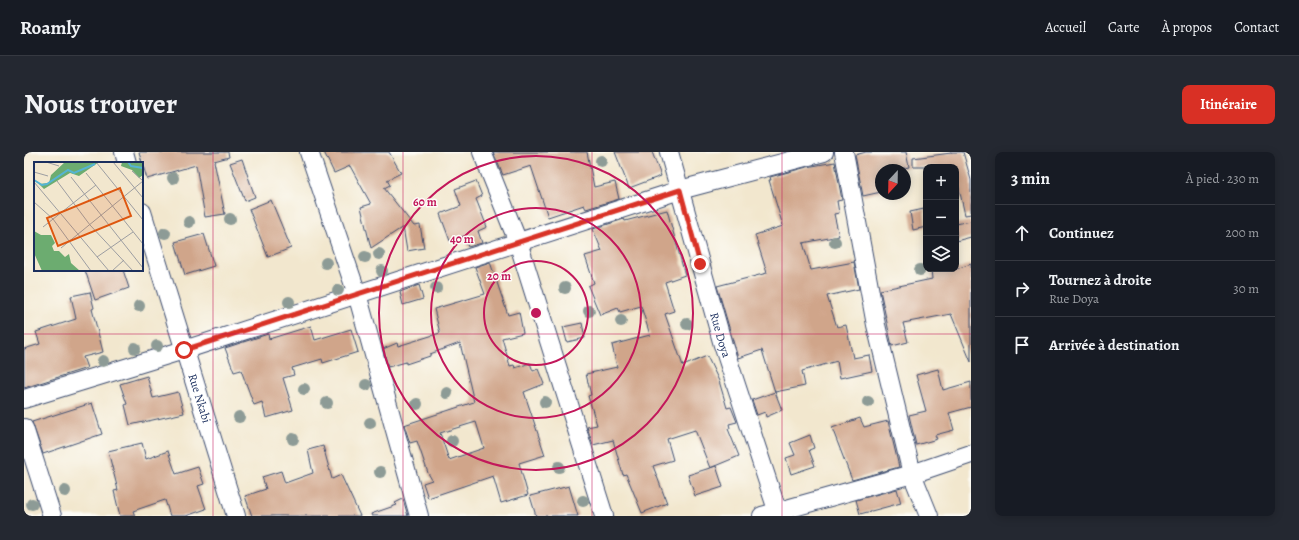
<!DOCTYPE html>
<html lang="fr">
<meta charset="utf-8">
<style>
:root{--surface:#171b24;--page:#242831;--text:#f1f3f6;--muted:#9ea1a6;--line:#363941;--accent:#d93025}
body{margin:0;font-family:Alegreya,serif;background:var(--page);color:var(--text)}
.controls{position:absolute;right:12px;top:12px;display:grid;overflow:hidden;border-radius:8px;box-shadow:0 2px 10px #0003}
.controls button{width:36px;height:36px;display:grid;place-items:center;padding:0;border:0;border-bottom:1px solid var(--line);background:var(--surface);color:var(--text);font:20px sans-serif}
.compass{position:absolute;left:851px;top:12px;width:36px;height:36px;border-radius:50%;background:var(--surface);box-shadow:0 2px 10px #0003;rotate:202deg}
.stop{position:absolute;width:12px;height:12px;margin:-9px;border:3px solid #d93025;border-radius:50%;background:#fff}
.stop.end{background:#d93025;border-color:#fff;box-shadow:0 1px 4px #0008}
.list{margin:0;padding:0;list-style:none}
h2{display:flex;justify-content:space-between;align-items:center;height:52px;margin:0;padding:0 16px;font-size:17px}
h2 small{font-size:13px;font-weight:400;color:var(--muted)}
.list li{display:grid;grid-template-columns:26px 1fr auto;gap:12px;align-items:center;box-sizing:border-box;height:56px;padding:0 16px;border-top:1px solid var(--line)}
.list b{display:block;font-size:15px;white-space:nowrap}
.list p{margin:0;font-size:13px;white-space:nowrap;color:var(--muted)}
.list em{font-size:13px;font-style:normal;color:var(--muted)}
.icon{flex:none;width:22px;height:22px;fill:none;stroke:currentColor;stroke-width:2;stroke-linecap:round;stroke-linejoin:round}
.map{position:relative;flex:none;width:947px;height:364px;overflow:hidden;border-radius:8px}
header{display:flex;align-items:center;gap:24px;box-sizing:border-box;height:56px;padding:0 20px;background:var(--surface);border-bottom:1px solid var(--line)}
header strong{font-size:19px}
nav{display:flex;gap:22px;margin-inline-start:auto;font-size:14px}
.intro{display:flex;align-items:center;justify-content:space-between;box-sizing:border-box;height:96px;padding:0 24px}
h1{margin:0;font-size:28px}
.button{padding:10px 18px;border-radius:8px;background:var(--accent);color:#fff;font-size:14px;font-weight:700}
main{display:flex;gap:24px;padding:0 24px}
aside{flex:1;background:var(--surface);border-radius:8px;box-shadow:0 2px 10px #0003}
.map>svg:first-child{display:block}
</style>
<header>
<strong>Roamly</strong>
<nav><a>Accueil</a><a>Carte</a><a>À propos</a><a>Contact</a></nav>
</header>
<div class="intro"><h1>Nous trouver</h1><a class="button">Itinéraire</a></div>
<main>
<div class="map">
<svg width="947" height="364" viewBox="0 0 947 364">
<rect width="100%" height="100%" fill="#fdfcf7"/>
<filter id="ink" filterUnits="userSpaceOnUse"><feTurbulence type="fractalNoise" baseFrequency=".025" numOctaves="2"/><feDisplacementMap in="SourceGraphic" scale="8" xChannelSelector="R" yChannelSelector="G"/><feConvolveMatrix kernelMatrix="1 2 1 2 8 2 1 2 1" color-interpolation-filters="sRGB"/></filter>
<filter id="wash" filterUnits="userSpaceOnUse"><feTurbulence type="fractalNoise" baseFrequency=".012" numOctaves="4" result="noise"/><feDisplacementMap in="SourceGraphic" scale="16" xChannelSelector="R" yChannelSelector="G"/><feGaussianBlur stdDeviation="0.9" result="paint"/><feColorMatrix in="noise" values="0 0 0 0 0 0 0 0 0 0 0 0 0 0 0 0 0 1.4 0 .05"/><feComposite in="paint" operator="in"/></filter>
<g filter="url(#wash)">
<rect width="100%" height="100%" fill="#f2e7ce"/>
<g id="blocks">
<g fill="#d0a58a" fill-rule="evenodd">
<polygon points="115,0 204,0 205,5 190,9 201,62 181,65 172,13 123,27"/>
<polygon points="300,0 365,0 377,21 363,28 366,33 360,36 390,74 396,73 400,96 383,99 379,75 347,96 337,55 347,52 326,14 310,21"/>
<polygon points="469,0 563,0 570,35 591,30 595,47 562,57 560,53 524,65 507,14 479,23"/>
<polygon points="591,0 628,0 637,24 605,36"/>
<polygon points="842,0 882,0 885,15 871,18 857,18 857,40 839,44 831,3"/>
<polygon points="927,0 939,0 947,28 947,62 941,63 932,23 932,15 889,15 889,6 927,1"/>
<polygon points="218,7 231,45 221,49 206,11"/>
<polygon points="811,10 818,48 813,49 815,61 810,62 815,84 779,91 787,118 830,110 835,137 803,144 813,175 822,173 829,206 845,203 848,219 816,226 813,209 778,219 781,234 751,240 738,198 714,206 693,134 743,121 731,83 759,74 745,28 747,28 746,25 783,15"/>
<polygon points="452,29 458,44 452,47 463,75 454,79 458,91 444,95 440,84 426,89 416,62 437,54 431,37"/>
<polygon points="247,48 267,96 244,105 225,57"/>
<polygon points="900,57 902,75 889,78 886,60"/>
<polygon points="643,58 661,123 641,130 650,159 641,162 659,214 683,204 695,229 703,256 707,255 713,270 705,272 706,276 704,277 715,304 686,316 671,278 643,287 649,308 629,314 643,351 618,361 602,322 599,323 589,288 569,293 563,275 573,273 564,244 567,243 562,222 593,215 588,193 626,183 617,154 596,160 594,156 576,163 564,134 570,131 561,104 578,99 569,77 600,67 601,69"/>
<polygon points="947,69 947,85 932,89 932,72"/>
<polygon points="180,82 190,114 161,123 151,90"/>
<path d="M 466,110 L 484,163 L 495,160 L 499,181 L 478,186 L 486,214 L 490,213 L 491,216 L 506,211 L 509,219 L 514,217 L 520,232 L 500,240 L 521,303 L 495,311 L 504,343 L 477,351 L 469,324 L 404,346 L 399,331 L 408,328 L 404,321 L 393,289 L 386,291 L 380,273 L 450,250 L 436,191 L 406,202 L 406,204 L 382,212 L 382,210 L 364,215 L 359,197 L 373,191 L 374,194 L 416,181 L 410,157 L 461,142 L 451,115 ZM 452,270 L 460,296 L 425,308 L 416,281 Z"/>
<polygon points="947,112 947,210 927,162 879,171 884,190 868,194 856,138 908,127 907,117 932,117"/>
<polygon points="61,118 99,118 105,136 71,148"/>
<polygon points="395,133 399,147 379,153 376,140"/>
<polygon points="66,140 70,156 68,157 79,200 59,205 63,216 0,236 0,197 16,192 12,180 52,167 47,144"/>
<polygon points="558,171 561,186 543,190 539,175"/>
<polygon points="287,174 291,188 327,177 334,200 299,211 298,207 268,216 270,223 259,226 269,258 242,266 238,250 230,253 217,218 210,220 201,196 244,182 245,187"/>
<polygon points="914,217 919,238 947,230 947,255 925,261 930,278 911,283 913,287 892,293 885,263 902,259 892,223"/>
<polygon points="123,224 129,246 154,240 160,261 106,273 101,253 103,252 96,232"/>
<polygon points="751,240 758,258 742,265 741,260 733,263 728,248"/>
<polygon points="68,251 78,282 19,302 8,270"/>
<polygon points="836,266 840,275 864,269 875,315 828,328 808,276"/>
<polygon points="786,283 790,296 785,298 791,314 767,322 762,306 771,303 766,291"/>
<polygon points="118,291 122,307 144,299 152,322 174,315 180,332 174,334 182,357 162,364 146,364 141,348 109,359 111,364 96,364 90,339 94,338 84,299"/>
<polygon points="299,294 308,327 317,323 336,364 228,364 221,344 242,337 238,325 257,319 261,331 289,321 284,298"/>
<polygon points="692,314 699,335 671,344 664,323"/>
<polygon points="545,334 554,364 512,364 506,344"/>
<polygon points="873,337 877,351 836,362 832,348"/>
<polygon points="379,347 384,364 348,364 347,362 373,353 371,351"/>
</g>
</g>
</g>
<g filter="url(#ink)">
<use href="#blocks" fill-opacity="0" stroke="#3b4b6f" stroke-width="1"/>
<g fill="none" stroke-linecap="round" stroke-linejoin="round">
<g stroke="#3b4b6f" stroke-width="20">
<g id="street">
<polyline points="100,0 103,11"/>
<polyline points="285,0 333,142 395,364"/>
<polyline points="458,0 494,90 580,364"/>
<path id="s1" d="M 645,0 L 699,193 L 755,364"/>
<polyline points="820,0 852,173 888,322 905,364"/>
<path id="s2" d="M 118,60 L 212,364"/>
<polyline points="0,247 160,198 656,38 800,0"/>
<polyline points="0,276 28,364"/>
<polyline points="738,364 888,322 947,302"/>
</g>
</g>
<use href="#street" stroke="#fff" stroke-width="18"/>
</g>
<g fill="#8d9b96">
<circle cx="577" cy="9" r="6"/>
<circle cx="149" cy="26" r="6"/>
<circle cx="206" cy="67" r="6"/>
<circle cx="165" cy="70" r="6"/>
<circle cx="141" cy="81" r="6"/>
<circle cx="811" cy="90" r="6"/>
<circle cx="355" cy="102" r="6"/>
<circle cx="341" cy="105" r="6"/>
<circle cx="302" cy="111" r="6"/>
<circle cx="896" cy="118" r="6"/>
<circle cx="358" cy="119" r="6"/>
<circle cx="412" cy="136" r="6"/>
<circle cx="541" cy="136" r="6"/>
<circle cx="314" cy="138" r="6"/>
<circle cx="265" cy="150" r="6"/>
<circle cx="115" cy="154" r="6"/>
<circle cx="565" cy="159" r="6"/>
<circle cx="597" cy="169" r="6"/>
<circle cx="663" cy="172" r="6"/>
<circle cx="133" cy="194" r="6"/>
<circle cx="111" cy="196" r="6"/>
<circle cx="79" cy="209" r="6"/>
<circle cx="342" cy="233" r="6"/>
<circle cx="280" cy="237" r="6"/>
<circle cx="423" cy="241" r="6"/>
<circle cx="521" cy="250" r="6"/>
<circle cx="844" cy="250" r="6"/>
<circle cx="303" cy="251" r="6"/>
<circle cx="393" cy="252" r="6"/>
<circle cx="215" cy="265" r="6"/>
<circle cx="346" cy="271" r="6"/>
<circle cx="269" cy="287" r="6"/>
<circle cx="428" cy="289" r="6"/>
<circle cx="535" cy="315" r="6"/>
<circle cx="356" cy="320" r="6"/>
<circle cx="41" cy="339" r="6"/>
<circle cx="559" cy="349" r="6"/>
<circle cx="8" cy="352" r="6"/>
</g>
</g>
<g fill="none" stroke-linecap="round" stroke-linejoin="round" filter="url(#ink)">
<polyline stroke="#d93025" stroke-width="5" points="160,198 656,38 676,112"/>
</g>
<path fill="none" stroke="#c2185b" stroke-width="1" stroke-opacity="0.55" d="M 189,0 L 189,364M 379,0 L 379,364M 568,0 L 568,364M 758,0 L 758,364M 0,182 L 947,182"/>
<g fill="none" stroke="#c2185b" stroke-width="2">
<circle cx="512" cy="161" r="52"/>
<circle cx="512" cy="161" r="105"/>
<circle cx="512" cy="161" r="157"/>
</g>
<g text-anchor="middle" stroke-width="3" stroke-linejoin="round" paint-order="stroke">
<g font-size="12" fill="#1b2f5e" stroke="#fdfcf7">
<text dy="4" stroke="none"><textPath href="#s1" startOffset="190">Rue Doya</textPath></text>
<text dy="4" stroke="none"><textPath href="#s2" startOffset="195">Rue Nkabi</textPath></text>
</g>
</g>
<g transform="translate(10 10)">
<rect width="109" height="109" fill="#f2e7ce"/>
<path d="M 31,0 L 65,0 L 45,14 L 36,11 L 10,27 L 5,22 L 15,21 L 17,13 ZM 88,0 L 109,0 L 109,13 L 105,16 L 98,8 L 87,4 ZM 0,69 L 7,73 L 17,73 L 21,81 L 18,84 L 20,89 L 25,89 L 31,95 L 35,92 L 37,101 L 46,109 L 8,109 L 0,91 Z" fill="#6cac70"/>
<path fill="none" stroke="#55b4d3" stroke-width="2" d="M 94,0 L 97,4 L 109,6M 0,18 L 8,23 L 13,22 L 34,8 L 40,11 L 61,2"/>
<path fill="none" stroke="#9c9da1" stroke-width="1" d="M 12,0 L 25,4M 62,0 L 109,58M 79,0 L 109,36M 98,9 L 109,19M 0,10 L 14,14M 52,11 L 109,82M 37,15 L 109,106M 23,19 L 56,63 L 99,109M 0,20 L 75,109M 0,40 L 19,57 L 57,109M 9,65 L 62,23M 27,86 L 109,19M 63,95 L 99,70M 78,109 L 90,98"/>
<path fill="#de5710" fill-opacity="0.15" stroke="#de5710" stroke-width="2" d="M 86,26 L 97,54 L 24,84 L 13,56 Z"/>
<rect width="109" height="109" fill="none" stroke="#1b2f5e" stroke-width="2"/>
</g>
<circle cx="512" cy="161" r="6" fill="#c2185b" stroke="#fdfcf7" stroke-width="2"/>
<g font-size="12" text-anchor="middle" font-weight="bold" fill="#c2185b" stroke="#fdfcf7" stroke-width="3" stroke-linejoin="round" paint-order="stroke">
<text x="401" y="54">60 m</text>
<text x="438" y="91">40 m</text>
<text x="475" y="128">20 m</text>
</g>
</svg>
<div class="controls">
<button>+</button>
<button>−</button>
<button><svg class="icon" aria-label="layers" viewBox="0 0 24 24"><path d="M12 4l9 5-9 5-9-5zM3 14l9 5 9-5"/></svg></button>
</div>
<svg class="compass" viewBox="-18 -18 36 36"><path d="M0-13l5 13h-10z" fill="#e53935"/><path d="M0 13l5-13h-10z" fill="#9ea1a6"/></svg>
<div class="stop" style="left:160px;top:198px"></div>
<div class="stop end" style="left:676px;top:112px"></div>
</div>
<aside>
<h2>3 min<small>À pied · 230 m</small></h2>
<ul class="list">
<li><svg class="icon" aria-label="ahead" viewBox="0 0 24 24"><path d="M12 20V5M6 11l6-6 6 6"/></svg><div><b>Continuez</b></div><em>200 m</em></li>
<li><svg class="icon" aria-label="right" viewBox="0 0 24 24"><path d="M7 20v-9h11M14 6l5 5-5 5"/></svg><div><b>Tournez à droite</b><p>Rue Doya</p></div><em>30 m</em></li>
<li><svg class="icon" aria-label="arrive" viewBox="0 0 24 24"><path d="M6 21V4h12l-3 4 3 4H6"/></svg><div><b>Arrivée à destination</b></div></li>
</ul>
</aside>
</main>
